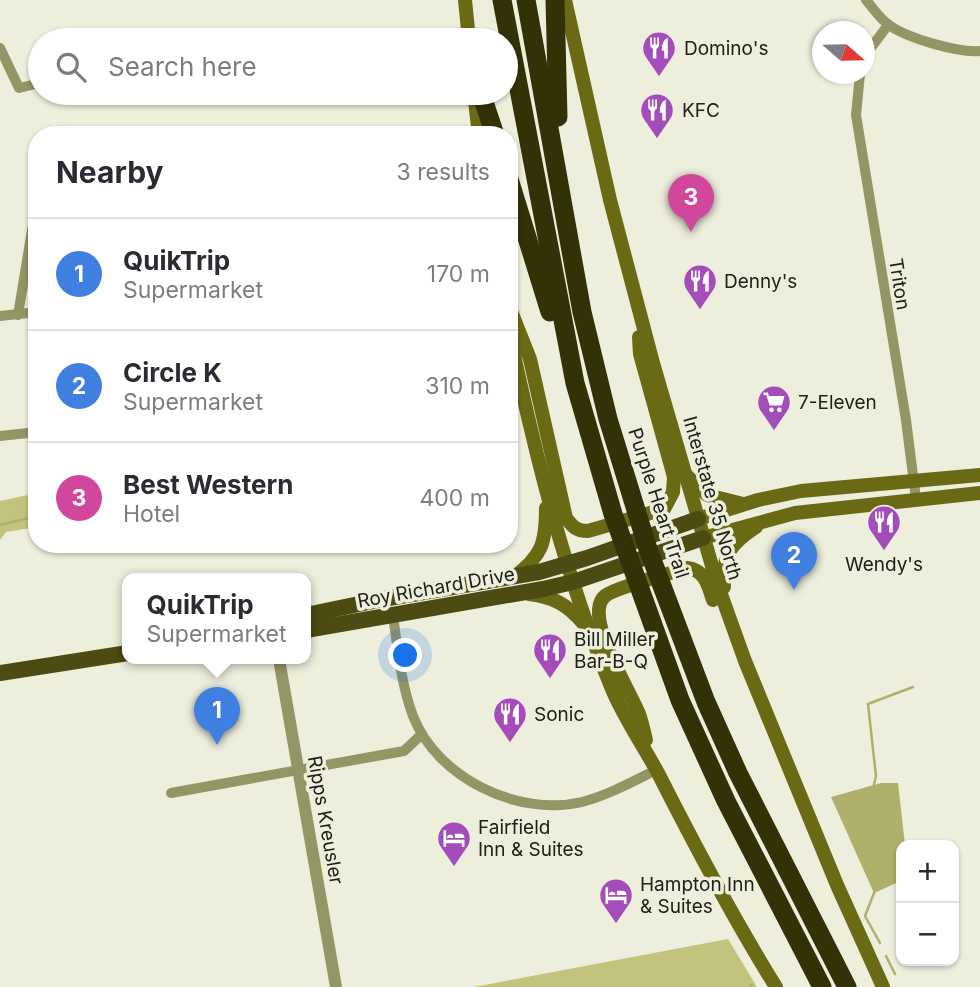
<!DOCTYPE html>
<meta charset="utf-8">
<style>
:root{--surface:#fff;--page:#f2f2f3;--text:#2b2b33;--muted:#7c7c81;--line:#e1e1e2;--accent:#2563eb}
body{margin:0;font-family:Inter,sans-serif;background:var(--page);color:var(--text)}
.controls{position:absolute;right:21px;bottom:21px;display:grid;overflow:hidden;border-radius:14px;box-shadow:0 2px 5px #0004}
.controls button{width:63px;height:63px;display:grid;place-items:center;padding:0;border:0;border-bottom:2px solid var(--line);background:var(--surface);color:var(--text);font:35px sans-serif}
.compass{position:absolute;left:812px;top:21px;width:63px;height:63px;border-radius:50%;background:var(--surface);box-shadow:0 2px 5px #0004;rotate:110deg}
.you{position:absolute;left:406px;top:656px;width:24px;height:24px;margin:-18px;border:5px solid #fff;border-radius:50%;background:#1a73e8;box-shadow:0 0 0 10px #1a73e833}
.badge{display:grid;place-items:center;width:46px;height:46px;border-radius:50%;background:var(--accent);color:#fff;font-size:23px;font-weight:700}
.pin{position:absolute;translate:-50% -58px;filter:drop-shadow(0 2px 4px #0008)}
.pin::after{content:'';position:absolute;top:37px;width:24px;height:21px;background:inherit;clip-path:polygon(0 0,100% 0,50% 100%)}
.popup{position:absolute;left:122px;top:573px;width:189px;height:91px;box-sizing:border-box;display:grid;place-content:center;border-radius:14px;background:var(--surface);filter:drop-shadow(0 2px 5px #0005);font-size:23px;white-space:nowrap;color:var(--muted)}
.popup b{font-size:26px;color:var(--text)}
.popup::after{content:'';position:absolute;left:50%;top:100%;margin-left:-14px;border:14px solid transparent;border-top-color:var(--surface)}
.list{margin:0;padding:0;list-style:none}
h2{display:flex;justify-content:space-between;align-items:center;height:91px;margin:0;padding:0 28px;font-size:30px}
h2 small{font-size:23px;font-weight:400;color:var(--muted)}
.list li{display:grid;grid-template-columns:46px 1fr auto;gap:21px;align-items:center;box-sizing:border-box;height:112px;padding:0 28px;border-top:2px solid var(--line)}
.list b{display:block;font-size:26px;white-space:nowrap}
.list p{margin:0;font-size:23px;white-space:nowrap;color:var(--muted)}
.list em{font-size:23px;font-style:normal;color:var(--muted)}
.icon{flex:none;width:38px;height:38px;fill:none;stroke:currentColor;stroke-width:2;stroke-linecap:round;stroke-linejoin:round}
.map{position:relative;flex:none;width:980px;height:987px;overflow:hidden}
.search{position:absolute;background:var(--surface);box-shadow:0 2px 5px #0004;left:28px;top:28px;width:490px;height:77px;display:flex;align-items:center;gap:18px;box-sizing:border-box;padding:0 24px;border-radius:38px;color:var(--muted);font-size:26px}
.panel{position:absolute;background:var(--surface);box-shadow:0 2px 5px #0004;left:28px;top:126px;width:490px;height:427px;border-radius:28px}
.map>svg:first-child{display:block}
</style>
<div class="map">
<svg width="980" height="987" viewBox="0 0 980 987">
<rect width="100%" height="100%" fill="#edeedc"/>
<g fill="#c2c37d">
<polygon points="37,493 37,527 6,532 0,540 0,501"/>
<polygon points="728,939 757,987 474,987"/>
</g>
<polygon fill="#afb06a" points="881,783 898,783 905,845 901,845 901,881 874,893 831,797"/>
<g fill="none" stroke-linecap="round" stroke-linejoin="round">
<g stroke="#afb06a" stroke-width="2.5">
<polyline points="0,525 37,516"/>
<polyline points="873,789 876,776 868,704 913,687"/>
<polyline points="874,893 865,916 880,943"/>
<polyline points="886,956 895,974"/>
<polyline points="750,987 752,985"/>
</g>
<g stroke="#949564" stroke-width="10">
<path d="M 866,0 C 873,8 880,19 889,25 C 907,38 958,53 980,51"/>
<polyline points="0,48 19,88 40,83"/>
<polyline points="864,60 870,49 888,25"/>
<polyline points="860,74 856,115 906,420 916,499"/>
<polyline points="18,315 37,200"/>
<polyline points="0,316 37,312"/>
<polyline points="0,436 37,432"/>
<path d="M 393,616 C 398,650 401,684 413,716 C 437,778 518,817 582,802 C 608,795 632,782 656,770"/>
<polyline points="171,793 404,751 422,734"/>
</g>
<polyline stroke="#949564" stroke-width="12" points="279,659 336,987"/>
<g stroke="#6b6a14" stroke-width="14">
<polyline points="465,0 469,40"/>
<polyline points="565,0 610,200 653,363 717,583 745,661 837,885 883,987"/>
<polyline points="474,93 479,135"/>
<path d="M 509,306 L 530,359 L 566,518 C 573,527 576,531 588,531 L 664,509 L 673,492 L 674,477 L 640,354 L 639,337"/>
<path d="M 509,332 C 535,453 564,574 612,689 C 624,718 643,745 658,773 C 695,846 733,918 776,987"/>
<polyline points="685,474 707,495 743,504"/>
<polyline points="698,519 758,500 801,491 980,475"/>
<polyline points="703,538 795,513 980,493"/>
<path d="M 514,577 C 542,556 546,543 546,508"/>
<path d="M 724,587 C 722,555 730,544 756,527"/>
<path d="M 529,594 C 553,597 567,604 583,623"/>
<path d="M 646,740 C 644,732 642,722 639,714 C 630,691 582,615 605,596 C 616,587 670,574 687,568 C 705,570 708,585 713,600"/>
</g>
<g stroke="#4c4b11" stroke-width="16">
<polyline points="306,615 383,599 539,572 587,558 698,519"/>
<polyline points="306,630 543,589 573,582 703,538"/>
<polyline points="0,673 128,653"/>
</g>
<g stroke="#323206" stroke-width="19">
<polyline points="502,0 575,383 613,514 680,700 726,801 822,987"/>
<polyline points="526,0 582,312 608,419 648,549 706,702 738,773 847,987"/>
<polyline points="555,0 558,117"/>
<polyline points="481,93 495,135"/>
<polyline points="509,179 550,312"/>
</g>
</g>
<defs>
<g id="restaurant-pin" transform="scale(1.75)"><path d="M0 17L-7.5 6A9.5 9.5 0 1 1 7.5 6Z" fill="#a34cba" stroke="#edeedc"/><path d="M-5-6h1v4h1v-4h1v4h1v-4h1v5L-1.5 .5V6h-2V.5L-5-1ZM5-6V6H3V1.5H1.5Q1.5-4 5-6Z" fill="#fff"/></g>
<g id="supermarket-pin" transform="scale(1.75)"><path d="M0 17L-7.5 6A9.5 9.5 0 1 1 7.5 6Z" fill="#a34cba" stroke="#edeedc"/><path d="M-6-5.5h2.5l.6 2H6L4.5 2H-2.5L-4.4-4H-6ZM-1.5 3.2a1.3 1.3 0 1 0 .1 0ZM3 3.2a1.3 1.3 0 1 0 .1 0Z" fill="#fff"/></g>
<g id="hotel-pin" transform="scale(1.75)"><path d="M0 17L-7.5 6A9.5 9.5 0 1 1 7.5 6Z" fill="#a34cba" stroke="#edeedc"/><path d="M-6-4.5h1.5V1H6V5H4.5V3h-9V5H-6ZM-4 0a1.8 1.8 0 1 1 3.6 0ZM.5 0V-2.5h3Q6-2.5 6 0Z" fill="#fff"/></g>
</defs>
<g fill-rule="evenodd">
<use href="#restaurant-pin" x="659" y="48"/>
<use href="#restaurant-pin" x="657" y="110"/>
<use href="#restaurant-pin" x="700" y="281"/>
<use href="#supermarket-pin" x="774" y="402"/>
<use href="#restaurant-pin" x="884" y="522"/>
<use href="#restaurant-pin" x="550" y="650"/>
<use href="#restaurant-pin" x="510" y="714"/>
<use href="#hotel-pin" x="454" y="838"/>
<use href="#hotel-pin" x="616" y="895"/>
</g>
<g text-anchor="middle" stroke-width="7" stroke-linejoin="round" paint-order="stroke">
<g font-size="19" fill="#20201a" stroke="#edeedc" text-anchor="start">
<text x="684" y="55">Domino's</text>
<text x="682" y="117">KFC</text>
<text x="724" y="288">Denny's</text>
<text x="798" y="409">7-Eleven</text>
<text x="884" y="571" text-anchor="middle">Wendy's</text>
<text x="574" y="646">Bill Miller<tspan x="574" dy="22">Bar-B-Q</tspan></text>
<text x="534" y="721">Sonic</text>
<text x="478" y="834">Fairfield<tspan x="478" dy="22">Inn &amp; Suites</tspan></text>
<text x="640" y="891">Hampton Inn<tspan x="640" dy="22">&amp; Suites</tspan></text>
</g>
<g font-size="19" fill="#20201a" stroke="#edeedc">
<text transform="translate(900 284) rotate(81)" y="7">Triton</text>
<text transform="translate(713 498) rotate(74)" y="7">Interstate 35 North</text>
<text transform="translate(659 503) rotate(72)" y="7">Purple Heart Trail</text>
<text transform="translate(436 587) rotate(-10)" y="7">Roy Richard Drive</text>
<text transform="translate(326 820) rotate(80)" y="7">Ripps Kreusler</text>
</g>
</g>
</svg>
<div class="controls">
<button>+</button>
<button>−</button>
</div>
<svg class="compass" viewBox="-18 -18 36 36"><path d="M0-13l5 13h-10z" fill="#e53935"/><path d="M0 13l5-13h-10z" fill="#7c7c81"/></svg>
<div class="you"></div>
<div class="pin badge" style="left:217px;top:745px;background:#3f7fe0">1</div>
<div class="popup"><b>QuikTrip</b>Supermarket</div>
<div class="pin badge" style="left:794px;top:590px;background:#3f7fe0">2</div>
<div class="pin badge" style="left:691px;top:232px;background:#d1479c">3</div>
<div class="search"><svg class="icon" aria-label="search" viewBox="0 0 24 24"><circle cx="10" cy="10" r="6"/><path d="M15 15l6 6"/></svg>Search here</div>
<section class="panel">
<h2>Nearby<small>3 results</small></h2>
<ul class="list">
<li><span class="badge" style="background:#3f7fe0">1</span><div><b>QuikTrip</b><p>Supermarket</p></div><em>170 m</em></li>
<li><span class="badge" style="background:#3f7fe0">2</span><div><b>Circle K</b><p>Supermarket</p></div><em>310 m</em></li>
<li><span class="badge" style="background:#d1479c">3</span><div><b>Best Western</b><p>Hotel</p></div><em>400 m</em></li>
</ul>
</section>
</div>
